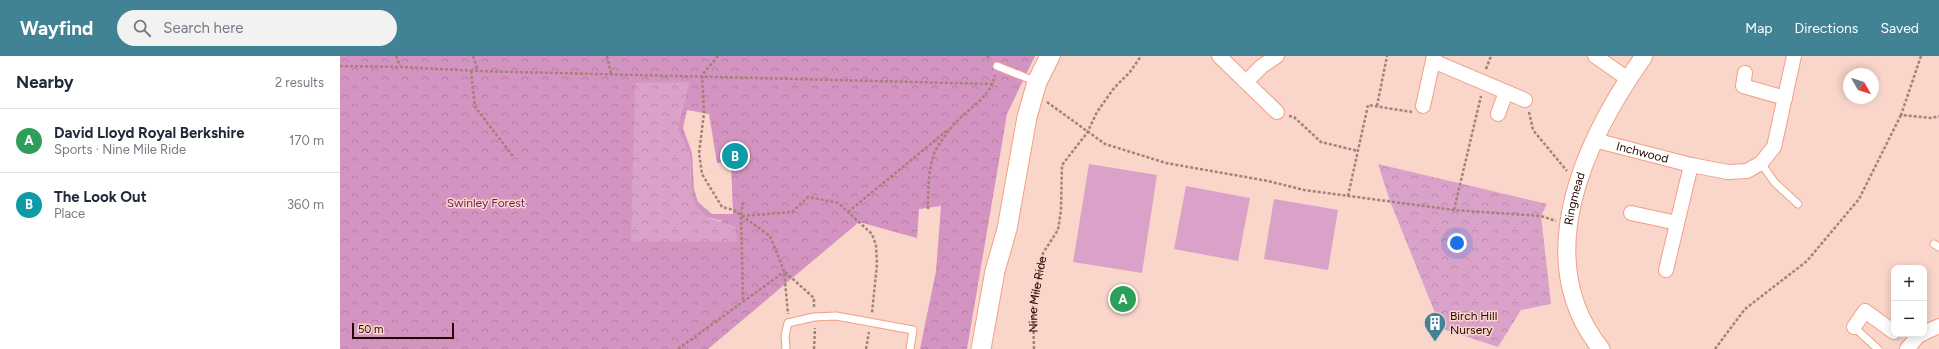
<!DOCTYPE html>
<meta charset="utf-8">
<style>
:root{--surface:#fff;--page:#f2f2f3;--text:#1f2937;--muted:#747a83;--line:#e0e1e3;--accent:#418294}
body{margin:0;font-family:Figtree,sans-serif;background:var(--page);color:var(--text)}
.controls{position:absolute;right:12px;bottom:12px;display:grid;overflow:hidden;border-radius:8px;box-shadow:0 2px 10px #0003}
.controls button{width:36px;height:36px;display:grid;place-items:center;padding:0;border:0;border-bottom:1px solid var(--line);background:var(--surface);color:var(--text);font:20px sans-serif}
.compass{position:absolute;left:1503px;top:12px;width:36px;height:36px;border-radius:50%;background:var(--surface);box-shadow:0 2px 10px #0003;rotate:129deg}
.scale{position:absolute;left:12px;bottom:10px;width:102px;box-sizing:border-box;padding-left:4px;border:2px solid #240701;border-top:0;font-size:11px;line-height:14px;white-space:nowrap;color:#240701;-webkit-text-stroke:3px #f9d5ca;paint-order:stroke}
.you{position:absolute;left:1117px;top:187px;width:14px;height:14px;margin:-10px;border:3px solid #fff;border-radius:50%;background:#1a73e8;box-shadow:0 0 0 6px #1a73e833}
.badge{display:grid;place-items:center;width:26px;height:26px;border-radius:50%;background:var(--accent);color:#fff;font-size:13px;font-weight:700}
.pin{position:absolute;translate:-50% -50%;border:2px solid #fff;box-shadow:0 1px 4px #0006}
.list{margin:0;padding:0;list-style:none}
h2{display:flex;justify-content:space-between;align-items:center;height:52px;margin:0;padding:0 16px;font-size:17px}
h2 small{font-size:13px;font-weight:400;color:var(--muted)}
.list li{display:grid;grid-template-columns:26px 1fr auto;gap:12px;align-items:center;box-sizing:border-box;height:64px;padding:0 16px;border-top:1px solid var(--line)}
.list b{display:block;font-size:15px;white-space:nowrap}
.list p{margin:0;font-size:13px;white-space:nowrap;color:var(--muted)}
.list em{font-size:13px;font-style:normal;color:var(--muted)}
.icon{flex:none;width:22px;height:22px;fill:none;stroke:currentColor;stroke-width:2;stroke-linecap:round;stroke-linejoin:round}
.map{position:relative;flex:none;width:1599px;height:293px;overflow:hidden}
header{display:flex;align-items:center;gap:24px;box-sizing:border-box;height:56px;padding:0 20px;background:var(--accent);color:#fff}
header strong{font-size:19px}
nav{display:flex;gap:22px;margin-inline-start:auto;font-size:14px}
.search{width:280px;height:36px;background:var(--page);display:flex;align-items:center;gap:10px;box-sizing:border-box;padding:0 14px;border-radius:22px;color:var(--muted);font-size:15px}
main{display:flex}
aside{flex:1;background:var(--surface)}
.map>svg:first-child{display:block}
</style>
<header>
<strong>Wayfind</strong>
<div class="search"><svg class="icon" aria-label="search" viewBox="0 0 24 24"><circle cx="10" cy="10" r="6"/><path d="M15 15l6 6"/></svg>Search here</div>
<nav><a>Map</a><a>Directions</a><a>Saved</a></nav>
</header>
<main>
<aside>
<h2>Nearby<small>2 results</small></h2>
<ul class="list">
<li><span class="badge" style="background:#2e9e5b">A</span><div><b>David Lloyd Royal Berkshire</b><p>Sports · Nine Mile Ride</p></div><em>170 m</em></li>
<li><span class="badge" style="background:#0f9aa8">B</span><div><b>The Look Out</b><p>Place</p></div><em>360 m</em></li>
</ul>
</aside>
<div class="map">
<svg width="1599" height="293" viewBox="0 0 1599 293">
<defs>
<pattern id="forest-crowns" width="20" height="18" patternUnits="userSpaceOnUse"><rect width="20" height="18" fill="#d494c1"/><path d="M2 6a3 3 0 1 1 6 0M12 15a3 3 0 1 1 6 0" fill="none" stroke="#b67ea4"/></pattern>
<pattern id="park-crowns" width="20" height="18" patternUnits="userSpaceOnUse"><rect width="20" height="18" fill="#daa2c9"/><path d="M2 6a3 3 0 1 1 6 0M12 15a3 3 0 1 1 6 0" fill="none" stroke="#bb8aab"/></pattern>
</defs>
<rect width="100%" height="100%" fill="#f9d5ca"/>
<path fill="url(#forest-crowns)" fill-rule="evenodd" d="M 0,0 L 695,0 L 667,58 L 627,293 L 580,293 L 596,215 L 601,150 L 579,153 L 577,182 L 519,166 L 368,293 L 0,293 ZM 349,26 L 337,73 L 350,99 L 351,133 L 355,149 L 366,161 L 383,165 L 291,185 ZM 347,54 L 369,58 L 377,107 L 391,106 L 393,158 L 372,158 L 358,146 L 354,133 L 352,97 L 343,72 Z"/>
<g fill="url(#park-crowns)">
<polygon points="349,26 337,73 350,99 351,133 356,149 366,161 395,170 397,186 291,185 295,27"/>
<polygon points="1038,108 1207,148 1201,160 1211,248 1181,254 1158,291 1101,272 1050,145"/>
</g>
<g fill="#daa2c9">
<polygon points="749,108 817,119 802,217 733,206"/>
<polygon points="846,130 910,142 898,205 834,193"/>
<polygon points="934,143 998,154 988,214 924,203"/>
</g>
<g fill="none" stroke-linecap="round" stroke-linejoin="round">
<g stroke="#f29f86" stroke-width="9">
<g id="service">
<polyline points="657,10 697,26"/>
<polyline points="1421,107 1435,127 1458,148"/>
<polyline points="1594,188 1599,191"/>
<polyline points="1514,271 1538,293"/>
<polyline points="446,293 445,280 448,267 474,261 496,260 573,274 570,293"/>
</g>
</g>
<g stroke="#f29f86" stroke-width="16">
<g id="minor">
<polyline points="879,0 937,56"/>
<polyline points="1255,0 1288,23"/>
<polyline points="1093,5 1185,44"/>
<polyline points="1405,17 1403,30 1445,42"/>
<polyline points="906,26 922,10 937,0"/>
<polyline points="1083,50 1094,0"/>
<polyline points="1158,58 1166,36"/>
<path id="s2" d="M 1254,84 L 1351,109 L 1388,116 L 1407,115 L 1421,107 L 1434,91 L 1454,0"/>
<polyline points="1291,157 1337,167"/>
<polyline points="1326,214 1351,109"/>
<polyline points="1514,271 1525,255 1554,276"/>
<polyline points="1584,277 1599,270"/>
<polyline points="1567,293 1578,280 1582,278"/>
</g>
</g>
<g stroke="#f29f86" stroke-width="19">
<g id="tertiary">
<path id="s3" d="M 1261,293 C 1188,202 1246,82 1304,0"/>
</g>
</g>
<g stroke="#f29f86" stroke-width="21">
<polyline id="secondary" points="641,293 655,215 667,173 687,61 697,26 710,0"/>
</g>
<g stroke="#a48279" stroke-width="2.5" stroke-dasharray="3 2" stroke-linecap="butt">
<polyline points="56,0 60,10"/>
<polyline points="133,0 138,15"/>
<polyline points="267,0 271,18"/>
<polyline points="378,0 362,19 364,57 359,97 362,118 382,151 394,154 430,180 444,215 448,258"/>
<polyline points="647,0 651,4"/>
<polyline points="1581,0 1561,59 1592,62 1599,60"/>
<polyline points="0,10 61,11 138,15 654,28"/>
<polyline points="1146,13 1151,0"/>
<polyline points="131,15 135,51 173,100"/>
<polyline points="707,46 765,88 826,107 928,125 964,134 1114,154 1201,160 1216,165"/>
<polyline points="1037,50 1047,0"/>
<polyline points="1189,56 1193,74 1227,115"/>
<polyline points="949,60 954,61 981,86 1018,95"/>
<polyline points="1008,140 1028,49 1072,56"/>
<polyline points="403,146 401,160 403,245"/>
<path d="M 588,153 C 588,136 588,115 594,98 C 597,90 605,80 611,72 C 624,55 651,42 655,19"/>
<polyline points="1114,154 1141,40"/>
<polyline points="508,156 609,73"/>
<polyline points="402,160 452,156 468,141 498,147 532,178 536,189 537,208 532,257"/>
<polyline points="445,216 474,242 474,252"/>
<polyline points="338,293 444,216"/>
<polyline points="474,293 475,272"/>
<polyline points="526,293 529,276"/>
<path id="s1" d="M 694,293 L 693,251 L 703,197 L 718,174 L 721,154 L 722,109 L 747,77 L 757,56 L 774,32 L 790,16 L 801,0"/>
<polyline points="1375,293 1405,253 1467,205 1519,143 1561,59"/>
</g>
<use href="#service" stroke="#fff" stroke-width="7"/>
<use href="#minor" stroke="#fff" stroke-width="14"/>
<use href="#tertiary" stroke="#fff" stroke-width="17"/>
<use href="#secondary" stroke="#fff" stroke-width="19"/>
</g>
<defs>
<g id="building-pin" transform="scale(1.15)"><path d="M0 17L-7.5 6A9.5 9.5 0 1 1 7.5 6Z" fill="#418294" stroke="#f9d5ca"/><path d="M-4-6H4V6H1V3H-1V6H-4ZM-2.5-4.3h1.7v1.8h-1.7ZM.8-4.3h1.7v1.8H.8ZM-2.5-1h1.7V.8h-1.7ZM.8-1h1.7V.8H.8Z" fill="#fff"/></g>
</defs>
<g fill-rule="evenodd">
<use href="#building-pin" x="1095" y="267"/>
</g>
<g text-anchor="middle" stroke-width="3" stroke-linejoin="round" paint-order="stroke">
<g font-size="12" fill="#240701" stroke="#f9d5ca">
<text dy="4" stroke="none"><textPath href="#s2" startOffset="50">Inchwood</textPath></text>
<text dy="4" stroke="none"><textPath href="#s3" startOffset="159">Ringmead</textPath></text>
<text dy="4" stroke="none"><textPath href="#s1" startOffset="55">Nine Mile Ride</textPath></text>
</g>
<g font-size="12" fill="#681f58" stroke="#f9d5ca">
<text x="146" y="151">Swinley Forest</text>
</g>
<g font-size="12" fill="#240701" stroke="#f9d5ca" text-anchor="start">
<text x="1110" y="264">Birch Hill<tspan x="1110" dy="14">Nursery</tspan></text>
</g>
</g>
</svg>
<div class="controls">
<button>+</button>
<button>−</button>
</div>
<svg class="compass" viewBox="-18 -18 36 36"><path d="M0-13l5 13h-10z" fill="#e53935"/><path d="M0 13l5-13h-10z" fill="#747a83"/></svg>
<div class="scale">50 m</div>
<div class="you"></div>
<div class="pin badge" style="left:783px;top:243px;background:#2e9e5b">A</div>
<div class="pin badge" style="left:395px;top:100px;background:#0f9aa8">B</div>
</div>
</main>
